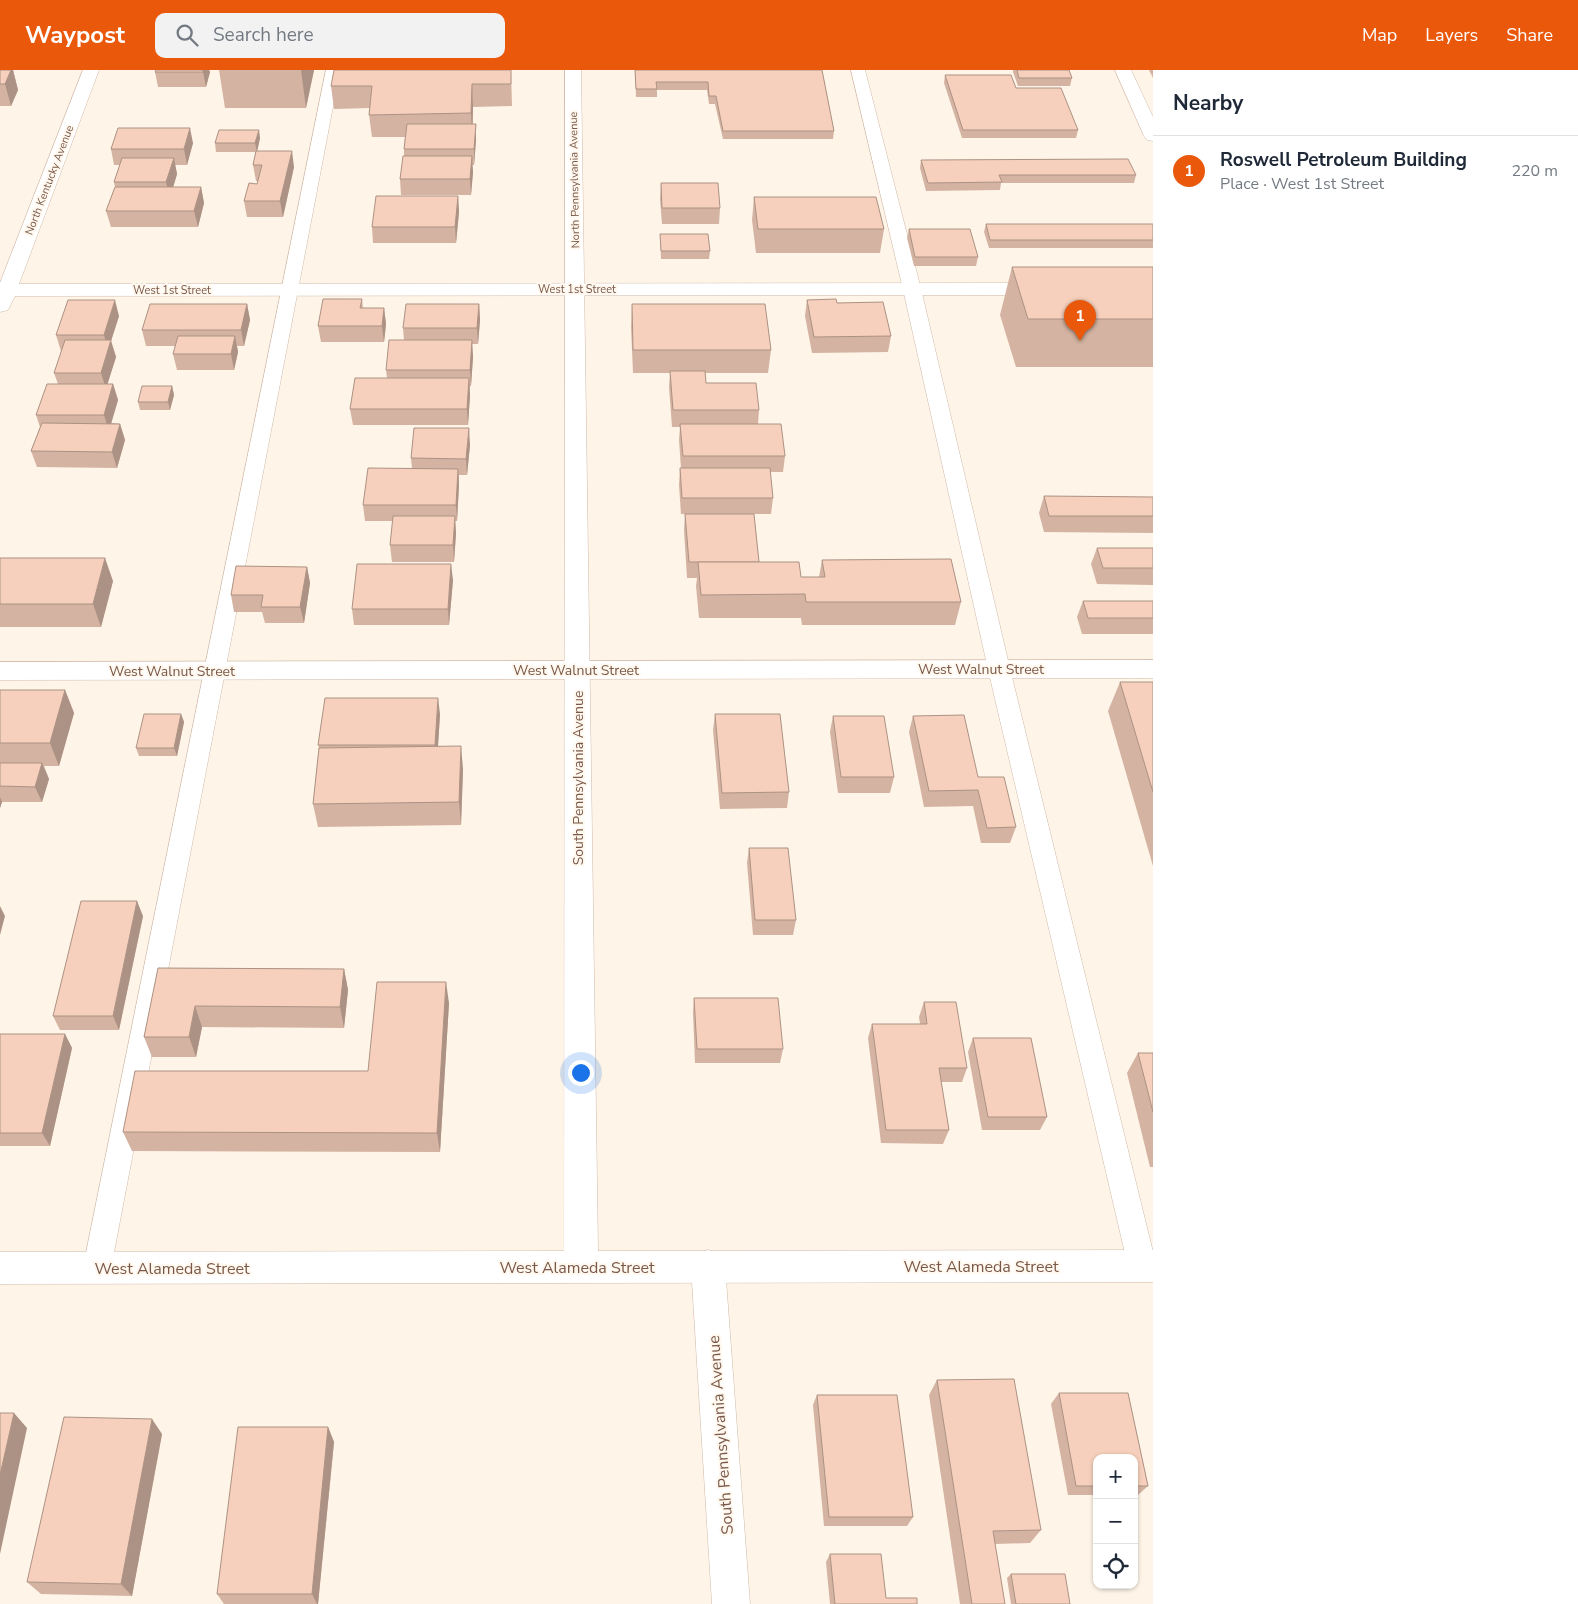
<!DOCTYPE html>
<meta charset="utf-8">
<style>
:root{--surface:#fff;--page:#f2f2f3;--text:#1f2937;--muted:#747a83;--line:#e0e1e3;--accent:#ea580c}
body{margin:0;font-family:"Nunito Sans",sans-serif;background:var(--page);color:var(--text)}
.controls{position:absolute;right:15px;bottom:15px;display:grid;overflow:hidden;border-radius:10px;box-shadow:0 1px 4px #0004}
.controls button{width:45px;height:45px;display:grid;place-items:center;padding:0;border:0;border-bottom:1px solid var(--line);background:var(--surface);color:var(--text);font:25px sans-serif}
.you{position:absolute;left:580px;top:1002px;width:18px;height:18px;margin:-12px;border:4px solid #fff;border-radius:50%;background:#1a73e8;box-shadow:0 0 0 8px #1a73e833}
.badge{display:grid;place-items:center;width:32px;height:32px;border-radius:50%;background:var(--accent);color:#fff;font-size:16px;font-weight:700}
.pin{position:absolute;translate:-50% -41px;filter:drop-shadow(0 1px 2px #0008)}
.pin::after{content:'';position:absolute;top:26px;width:18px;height:15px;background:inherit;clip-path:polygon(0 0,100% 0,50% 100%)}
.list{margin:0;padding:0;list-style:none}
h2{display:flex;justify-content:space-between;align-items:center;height:65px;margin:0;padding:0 20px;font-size:21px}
h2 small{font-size:16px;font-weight:400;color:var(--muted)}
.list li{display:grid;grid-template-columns:32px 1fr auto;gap:15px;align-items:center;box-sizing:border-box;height:70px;padding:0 20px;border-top:1px solid var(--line)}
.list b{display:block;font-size:19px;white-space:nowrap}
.list p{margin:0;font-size:16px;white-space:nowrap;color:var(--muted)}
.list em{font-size:16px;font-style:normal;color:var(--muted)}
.icon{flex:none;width:28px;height:28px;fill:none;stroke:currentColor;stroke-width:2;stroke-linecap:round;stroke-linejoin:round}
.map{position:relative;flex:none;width:1153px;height:1534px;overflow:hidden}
header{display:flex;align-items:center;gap:30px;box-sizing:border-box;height:70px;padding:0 25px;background:var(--accent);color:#fff}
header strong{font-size:24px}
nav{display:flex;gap:28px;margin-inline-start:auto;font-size:18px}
.search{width:350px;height:45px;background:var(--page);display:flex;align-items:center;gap:12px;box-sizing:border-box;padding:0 18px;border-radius:10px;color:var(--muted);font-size:19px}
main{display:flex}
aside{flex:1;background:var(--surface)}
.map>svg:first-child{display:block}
</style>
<header>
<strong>Waypost</strong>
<div class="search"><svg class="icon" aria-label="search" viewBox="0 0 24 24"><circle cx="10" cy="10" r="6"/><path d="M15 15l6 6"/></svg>Search here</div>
<nav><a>Map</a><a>Layers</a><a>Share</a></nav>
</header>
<main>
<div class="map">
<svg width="1153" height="1534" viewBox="0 0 1153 1534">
<rect width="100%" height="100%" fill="#fef4e7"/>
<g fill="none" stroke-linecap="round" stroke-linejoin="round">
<g stroke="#d1baab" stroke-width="1">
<g id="service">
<polygon points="326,0 340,0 111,1198 107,1208 97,1212 87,1208 83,1198"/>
<polygon points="851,0 865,0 921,219 1010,599 1153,1182 1153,1204 1142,1210 1132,1206 1128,1196 988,599 903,219"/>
</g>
</g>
<g stroke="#d1baab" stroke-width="1">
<g id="minor">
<polygon points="83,0 99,0 19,214 1044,213 1051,215 1054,219 1051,223 1044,225 15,226 8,240 0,242 0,213"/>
<polygon points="1153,590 1153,608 0,610 0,592"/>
<polygon points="708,1180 720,1185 725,1196 750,1534 712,1534 691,1196 696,1185"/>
</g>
</g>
<g stroke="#d1baab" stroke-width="1">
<g id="tertiary">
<polygon points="565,0 581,0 598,1181 1153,1180 1153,1212 0,1214 0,1182 564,1181"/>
<polygon points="1115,0 1131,0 1153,47 1153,71 1147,70 1144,66"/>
</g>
</g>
<use href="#service" fill="#fff" fill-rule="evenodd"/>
<use href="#minor" fill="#fff" fill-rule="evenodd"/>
<use href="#tertiary" fill="#fff" fill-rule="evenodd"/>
</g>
<g fill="#d4b3a2">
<polygon points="0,0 13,0 18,20 11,36 0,36"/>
<polygon points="156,0 209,0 210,2 206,17 158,17 155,2"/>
<polygon points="219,0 314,0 306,38 225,38"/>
<polygon points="511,0 512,36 473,37 473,54 476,54 476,70 474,95 472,95 473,102 471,125 401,125 400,109 404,86 404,79 405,67 372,67 369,45 370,38 334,39 331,16"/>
<polygon points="635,0 822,0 834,61 833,69 723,69 715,34 709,34 707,20 657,20 657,27 636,27"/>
<polygon points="1013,0 1069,0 1072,8 1070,16 1018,16 1013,2"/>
<polygon points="1149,0 1153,0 1153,8"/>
<polygon points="945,5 1016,18 1078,60 1076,68 962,68 944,13"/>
<polygon points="260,68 257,81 294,97 283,147 247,147 244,131 257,114 258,111 256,111 253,95 256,82 216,82 215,73"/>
<polygon points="193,73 187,95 175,95 177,104 173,117 201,117 204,133 198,157 111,157 106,141 115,117 114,112 120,95 114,95 111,79"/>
<polygon points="921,90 1136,105 1134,113 1001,113 1000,120 926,121 920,98"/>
<polygon points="661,113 720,138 719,154 662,154 660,129"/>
<polygon points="458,126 459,142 456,173 373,173 372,157"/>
<polygon points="754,127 884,159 880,183 756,183 752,150"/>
<polygon points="986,154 1153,154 1153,178 989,178 984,162"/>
<polygon points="909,159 978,187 976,196 914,196 907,168"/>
<polygon points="660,164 710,181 709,189 661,189"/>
<polygon points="1012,197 1153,197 1153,297 1016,297 1000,245"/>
<polygon points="362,229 363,238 384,238 386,254 384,272 321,272 318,256"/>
<polygon points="807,230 837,233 891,266 888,282 812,283 805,246"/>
<polygon points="247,234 250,250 244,276 237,276 238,282 234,300 177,300 173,284 175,276 146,276 142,260"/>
<polygon points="479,234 480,250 478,274 472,274 473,287 471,316 470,316 470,325 468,355 353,355 350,339 387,308 386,300 404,270 403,258"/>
<polygon points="632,234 771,280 768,303 705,303 706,313 759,340 758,354 785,386 783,402 770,402 773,428 771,444 754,444 759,492 801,507 819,507 822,490 961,532 955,555 802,555 801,548 699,548 696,516 697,508 687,508 684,460 685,444 681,444 679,415 680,398 681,398 679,370 680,357 672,357 669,317 670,303 633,303 631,257"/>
<polygon points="119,246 111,271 116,287 107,314 113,314 118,330 111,353 120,354 125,370 117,398 37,397 31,381 40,357 36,345 58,314 54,303 62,281 61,281 56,265"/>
<polygon points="172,316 174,325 170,340 140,340 138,332"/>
<polygon points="470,375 467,405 459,405 459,415 457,451 455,451 456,463 454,492 392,492 390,475 393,451 365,451 363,435 412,398 411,388"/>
<polygon points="1044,426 1153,427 1153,463 1044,462 1039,443"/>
<polygon points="1097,478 1153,478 1153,515 1097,514 1091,494"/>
<polygon points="0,488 113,511 101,557 0,557"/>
<polygon points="307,497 310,513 304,553 265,553 262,542 234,542 231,525"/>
<polygon points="453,510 449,555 354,555 352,539"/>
<polygon points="1083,531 1153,531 1153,564 1082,564 1077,547"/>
<polygon points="1120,612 1153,612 1153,796 1108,641"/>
<polygon points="0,620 65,620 74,643 59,696 44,696 49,709 42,732 2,732 0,738"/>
<polygon points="181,644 184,652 177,686 139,686 136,678"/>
<polygon points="440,644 438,676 463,699 461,755 318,757 313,734 319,678 318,675"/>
<polygon points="715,644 789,722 787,738 720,739 713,660"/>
<polygon points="833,646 894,707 890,723 838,723 830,662"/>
<polygon points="913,646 978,707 1016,757 1010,773 981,773 973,736 924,737 909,662"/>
<polygon points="749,778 796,850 793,865 753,865 747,793"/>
<polygon points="143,846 119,960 60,960 53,946"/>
<polygon points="158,898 344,899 348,920 344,958 202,957 196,987 152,987 144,967"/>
<polygon points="694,928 783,979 780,993 695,993 693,942"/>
<polygon points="924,932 967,998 962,1012 941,1012 949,1060 943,1074 881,1073 868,968 872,954 920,954 919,947"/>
<polygon points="449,933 440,1082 132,1081 123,1062 368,1001"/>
<polygon points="0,964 65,964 72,978 50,1076 0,1076"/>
<polygon points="973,968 1047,1047 1040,1060 982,1060 968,982"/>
<polygon points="1138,983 1153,983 1153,1097 1150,1097 1127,1003"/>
<polygon points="937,1310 1041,1460 1030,1473 995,1474 1005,1534 960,1534 929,1325"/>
<polygon points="1059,1323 1128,1323 1148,1416 1138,1425 1134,1425 1134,1388 1097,1388 1097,1425 1068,1425 1051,1334"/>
<polygon points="817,1325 913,1447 907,1456 824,1456 813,1335"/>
<polygon points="328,1357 334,1372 318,1534 224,1534 217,1524"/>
<polygon points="162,1364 132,1526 41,1524 27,1512"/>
<polygon points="830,1484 886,1528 917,1534 830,1534 826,1492"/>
<polygon points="1011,1504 1070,1534 1011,1534 1007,1508"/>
</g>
<g fill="#ac9284">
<polygon points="11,0 13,0 18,20 11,36 5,14"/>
<polygon points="203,0 209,0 210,2 206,17 203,2"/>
<polygon points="301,0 314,0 306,38"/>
<polygon points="472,14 473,37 472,66 471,43"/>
<polygon points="476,54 476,70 474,95 474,79"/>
<polygon points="190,58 193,73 187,95 184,79"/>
<polygon points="259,60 260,68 257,82 255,73"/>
<polygon points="292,81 294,97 283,147 280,131"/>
<polygon points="472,86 473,102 471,125 470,109"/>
<polygon points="174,88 177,104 170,128 166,112"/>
<polygon points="201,117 204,133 198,157 194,141"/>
<polygon points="458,126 459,142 456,173 455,157"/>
<polygon points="115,230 119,246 111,271 116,287 106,319 101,303 108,280 104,265"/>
<polygon points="247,234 250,250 244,276 241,260"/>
<polygon points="479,234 480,250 478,274 477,258"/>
<polygon points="384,238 386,254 384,272 382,256"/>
<polygon points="235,266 238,282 234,300 231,284"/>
<polygon points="472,270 473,287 471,316 470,300"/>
<polygon points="469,308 470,325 468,355 467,339"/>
<polygon points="113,314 118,330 109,361 104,345"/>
<polygon points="172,316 174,325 170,340 168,332"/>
<polygon points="120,354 125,370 117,398 112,382"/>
<polygon points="469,358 470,375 467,405 466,389"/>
<polygon points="458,399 459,415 457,451 456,435"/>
<polygon points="455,446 456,463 454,492 453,475"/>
<polygon points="105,488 113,511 101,557 93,534"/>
<polygon points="451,494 453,510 449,555 448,539"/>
<polygon points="307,497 310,513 304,553 300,537"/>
<polygon points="65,620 74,643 59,696 50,673"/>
<polygon points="438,628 440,644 437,691 435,675"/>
<polygon points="181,644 184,652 177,686 174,678"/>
<polygon points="461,676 463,699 461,755 459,732"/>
<polygon points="42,693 49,709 42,732 35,717"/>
<polygon points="0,727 2,732 0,738"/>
<polygon points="137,831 143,846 119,960 113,946"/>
<polygon points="0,836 5,846 0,865"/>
<polygon points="344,899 348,920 344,958 340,937"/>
<polygon points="446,912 449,933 440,1082 437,1063"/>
<polygon points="195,936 202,957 196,987 189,967"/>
<polygon points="65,964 72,978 50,1076 42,1063"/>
<polygon points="14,1343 27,1358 0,1484 0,1405"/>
<polygon points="152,1349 162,1364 132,1526 121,1514"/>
<polygon points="328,1357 334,1372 318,1534 317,1534 312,1524"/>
</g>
<g fill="#f6d0bc" stroke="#ac9284">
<polygon points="0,0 11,0 5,14 0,14"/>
<polygon points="156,0 203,0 203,2 155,2"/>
<polygon points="334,0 511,0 511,14 472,14 471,43 369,45 372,16 331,16"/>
<polygon points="635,0 822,0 834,61 723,61 716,26 709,26 708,12 656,12 657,19 636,19"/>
<polygon points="1017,0 1069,0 1072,8 1019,8"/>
<polygon points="945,5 1011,5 1016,18 1061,18 1078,60 963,60"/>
<polygon points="407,54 476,54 474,79 404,79"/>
<polygon points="118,58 190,58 184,79 111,79"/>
<polygon points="219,60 259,60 255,73 215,73"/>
<polygon points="256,81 292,81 280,131 244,131 249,113 257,114 262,95 253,95"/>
<polygon points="403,86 472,86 470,109 400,109"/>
<polygon points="122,88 174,88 166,112 114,112"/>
<polygon points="1128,89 1136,105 999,105 1002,112 928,113 921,90"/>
<polygon points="661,113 718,113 720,138 662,138"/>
<polygon points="115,117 201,117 194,141 106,141"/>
<polygon points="376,126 458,126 455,157 372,157"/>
<polygon points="754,127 876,127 884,159 758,159"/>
<polygon points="986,154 1153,154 1153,170 990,170"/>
<polygon points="909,159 970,159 978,187 915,187"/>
<polygon points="660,164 708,164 710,181 661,181"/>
<polygon points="1012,197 1153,197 1153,249 1028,249"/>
<polygon points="323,229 362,229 360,238 384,238 382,256 318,256"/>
<polygon points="836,229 837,233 883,232 891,266 814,267 807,230"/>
<polygon points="68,230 115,230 104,265 56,265"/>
<polygon points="150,234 247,234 241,260 142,260"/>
<polygon points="406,234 479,234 477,258 403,258"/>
<polygon points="632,234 765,234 771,280 633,280"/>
<polygon points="178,266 235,266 231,284 173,284"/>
<polygon points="65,270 111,270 101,303 54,303"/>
<polygon points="389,270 472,270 470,300 386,300"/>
<polygon points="670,301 705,301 706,313 756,313 759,340 673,340"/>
<polygon points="355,308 469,308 467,339 350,339"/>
<polygon points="47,314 113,314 104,345 36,345"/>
<polygon points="142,316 172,316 168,332 138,332"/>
<polygon points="42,353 120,354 112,382 31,381"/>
<polygon points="680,354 781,354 785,386 683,386"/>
<polygon points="414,358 469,358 466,389 411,388"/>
<polygon points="368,398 458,399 456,435 363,435"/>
<polygon points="680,398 770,398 773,428 682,428"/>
<polygon points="1044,426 1153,427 1153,446 1049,446"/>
<polygon points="685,444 754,444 759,492 689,492"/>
<polygon points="393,446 455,446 453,475 390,475"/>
<polygon points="1097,478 1153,478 1153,498 1103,498"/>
<polygon points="0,488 105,488 93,534 0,534"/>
<polygon points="951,489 961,532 806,532 805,524 701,525 698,492 799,492 801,507 825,507 822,490"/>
<polygon points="357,494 451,494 448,539 352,539"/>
<polygon points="236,496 307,497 300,537 261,537 263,525 231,525"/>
<polygon points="1083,531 1153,531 1153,548 1088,548"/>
<polygon points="1120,612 1153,612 1153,722"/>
<polygon points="0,620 65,620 50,673 0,673"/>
<polygon points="325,628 438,628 435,675 318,675"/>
<polygon points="144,644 181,644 174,678 136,678"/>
<polygon points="715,644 780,644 789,722 722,723"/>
<polygon points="964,645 978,707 1004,707 1016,757 987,758 978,720 929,721 913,646"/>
<polygon points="833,646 884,646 894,707 841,707"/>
<polygon points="461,676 459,732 313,734 319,678"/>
<polygon points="0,693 42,693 35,717 0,716"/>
<polygon points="749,778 788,778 796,850 755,850"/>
<polygon points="81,831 137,831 113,946 53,946"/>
<polygon points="158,898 344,899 340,937 195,936 189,967 144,967"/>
<polygon points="377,912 446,912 437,1063 123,1062 135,1001 368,1001"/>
<polygon points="694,928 778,928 783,979 697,979"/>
<polygon points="924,932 956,932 967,998 939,998 949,1060 886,1060 872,954 927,954"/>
<polygon points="0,964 65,964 42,1063 0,1063"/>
<polygon points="973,968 1031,968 1047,1047 988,1047"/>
<polygon points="1138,983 1153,983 1153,1042"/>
<polygon points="1014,1309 1041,1460 993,1461 1005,1534 972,1534 937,1310"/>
<polygon points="1059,1323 1128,1323 1148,1416 1134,1416 1134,1388 1097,1388 1097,1416 1076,1416"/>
<polygon points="817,1325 897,1325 913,1447 829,1447"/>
<polygon points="0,1343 14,1343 0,1405"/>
<polygon points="64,1347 152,1349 121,1514 27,1512"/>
<polygon points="238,1357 328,1357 312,1524 217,1524"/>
<polygon points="830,1484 881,1484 886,1528 917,1528 917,1534 835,1534"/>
<polygon points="1011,1504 1065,1504 1070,1534 1016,1534"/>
</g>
<g text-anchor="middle" stroke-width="4" stroke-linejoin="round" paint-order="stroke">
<g font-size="11" fill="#7a5849" stroke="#fff8ef">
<text transform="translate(49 110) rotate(-69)" y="4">North Kentucky Avenue</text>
<text transform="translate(574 110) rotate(-91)" y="4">North Pennsylvania Avenue</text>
<text x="577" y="223">West 1st Street</text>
<text x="172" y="224">West 1st Street</text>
</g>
<g font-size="14" fill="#7a5849" stroke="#fff8ef">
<text x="981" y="604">West Walnut Street</text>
<text x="576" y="605">West Walnut Street</text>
<text x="172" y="606">West Walnut Street</text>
<text transform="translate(578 708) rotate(-90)" y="5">South Pennsylvania Avenue</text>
</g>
<g font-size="16" fill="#7a5849" stroke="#fff8ef">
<text x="981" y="1202">West Alameda Street</text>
<text x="577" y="1203">West Alameda Street</text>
<text x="172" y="1204">West Alameda Street</text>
<text transform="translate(720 1365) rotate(-94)" y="6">South Pennsylvania Avenue</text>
</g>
</g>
</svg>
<div class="controls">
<button>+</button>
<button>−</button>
<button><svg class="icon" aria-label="locate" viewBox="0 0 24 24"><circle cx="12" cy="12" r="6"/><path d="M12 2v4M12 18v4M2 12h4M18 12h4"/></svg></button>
</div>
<div class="you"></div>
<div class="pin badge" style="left:1080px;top:271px">1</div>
</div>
<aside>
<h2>Nearby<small></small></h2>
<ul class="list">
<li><span class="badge">1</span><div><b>Roswell Petroleum Building</b><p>Place · West 1st Street</p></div><em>220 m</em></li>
</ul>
</aside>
</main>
